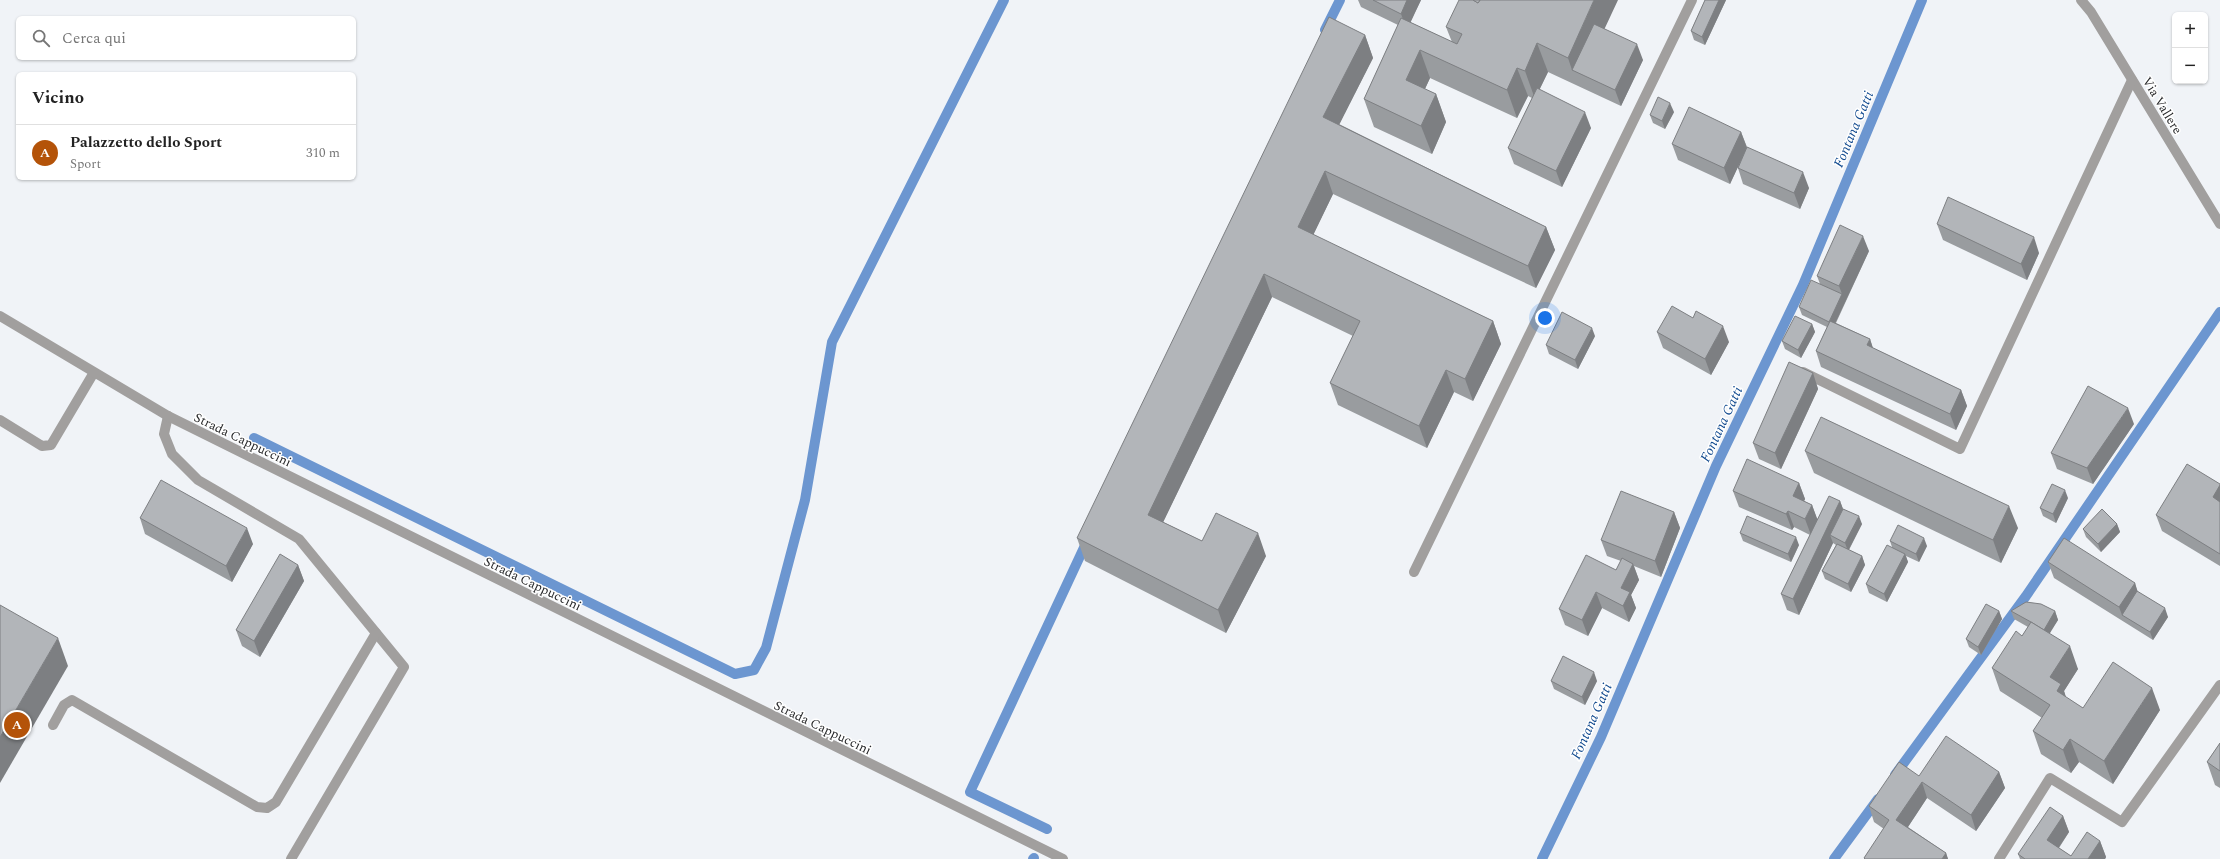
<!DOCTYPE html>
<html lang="it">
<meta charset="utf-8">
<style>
:root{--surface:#fff;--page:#f6f6f6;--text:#222;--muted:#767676;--line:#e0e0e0;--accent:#b45309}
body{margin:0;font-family:Spectral,serif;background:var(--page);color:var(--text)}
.controls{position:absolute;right:12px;top:12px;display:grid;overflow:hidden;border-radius:6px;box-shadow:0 1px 3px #0004}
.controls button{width:36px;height:36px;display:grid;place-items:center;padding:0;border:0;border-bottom:1px solid var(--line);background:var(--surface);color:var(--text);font:20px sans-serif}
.you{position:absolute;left:1545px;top:318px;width:14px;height:14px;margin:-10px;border:3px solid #fff;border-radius:50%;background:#1a73e8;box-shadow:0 0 0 6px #1a73e833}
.badge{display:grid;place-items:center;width:26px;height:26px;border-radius:50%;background:var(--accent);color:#fff;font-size:13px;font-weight:700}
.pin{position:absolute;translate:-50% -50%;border:2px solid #fff;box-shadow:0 1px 4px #0006}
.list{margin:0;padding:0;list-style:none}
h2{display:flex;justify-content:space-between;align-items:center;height:52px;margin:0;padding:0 16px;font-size:17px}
h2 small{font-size:13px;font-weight:400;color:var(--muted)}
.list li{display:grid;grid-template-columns:26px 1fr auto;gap:12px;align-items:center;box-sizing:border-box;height:56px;padding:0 16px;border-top:1px solid var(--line)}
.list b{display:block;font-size:15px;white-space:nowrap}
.list p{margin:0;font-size:13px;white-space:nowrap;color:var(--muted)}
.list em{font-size:13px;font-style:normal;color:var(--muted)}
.icon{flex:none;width:22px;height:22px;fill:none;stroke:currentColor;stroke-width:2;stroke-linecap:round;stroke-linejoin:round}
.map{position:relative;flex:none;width:2220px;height:859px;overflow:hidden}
.search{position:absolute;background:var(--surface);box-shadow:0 1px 3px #0004;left:16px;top:16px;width:340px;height:44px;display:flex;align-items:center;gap:10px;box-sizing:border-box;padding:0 14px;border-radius:6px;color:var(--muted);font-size:15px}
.panel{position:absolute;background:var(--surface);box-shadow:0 1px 3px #0004;left:16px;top:72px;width:340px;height:108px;border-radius:6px}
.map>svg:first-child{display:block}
</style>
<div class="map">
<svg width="2220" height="859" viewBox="0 0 2220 859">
<rect width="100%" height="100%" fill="#f0f3f7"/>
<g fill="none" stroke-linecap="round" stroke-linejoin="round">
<g stroke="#6c96d0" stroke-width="10">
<polyline points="1325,30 1340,0"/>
<polyline points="254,438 735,674 754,670 766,648 805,500 832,342 1004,0"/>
<polyline points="1895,775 2026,596 2220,312"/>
<polyline points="1047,829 970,792 1088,539"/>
<polyline points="1033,859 1034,858"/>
<polyline points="1542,859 1601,737 1716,466 1803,285 1922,0"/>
<polyline points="1834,859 1878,799"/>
</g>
<g stroke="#a19f9e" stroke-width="10">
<polyline points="168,416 164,434 172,454 198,480 299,539 404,667 291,859"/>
<polyline points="0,420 42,446 51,445 93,374"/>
<polyline points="53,725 64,705 72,700 257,807 267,808 276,802 376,633"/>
</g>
<g stroke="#a19f9e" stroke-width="10">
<polyline points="2081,0 2091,12 2220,224"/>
<polyline points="0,316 168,416 1063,859"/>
<polyline points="1803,372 1960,449 2132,80"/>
<polyline points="1414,572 1692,0"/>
<polyline points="1999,859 2050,778 2122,822 2220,685"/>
</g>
</g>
<g fill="#999c9f">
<polygon points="1358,0 1421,0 1410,22 1452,42 1446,27 1605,29 1643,60 1621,106 1548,72 1539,90 1591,128 1562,187 1514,164 1508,148 1532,98 1528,96 1517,118 1430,78 1425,89 1436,94 1446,122 1432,154 1374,127 1364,99 1398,25 1361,7"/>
<polygon points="1705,0 1726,0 1705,45 1694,40 1691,31"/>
<polygon points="1365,35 1373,58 1339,124 1546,227 1555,250 1536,288 1333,194 1313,235 1493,321 1501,344 1473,401 1454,392 1427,448 1338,405 1330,383 1353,336 1272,297 1163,522 1202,541 1266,556 1226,633 1085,561 1077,538"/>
<polygon points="1674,112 1665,129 1653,123 1650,115"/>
<polygon points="1741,132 1747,147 1809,188 1800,209 1743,184 1738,168 1739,164 1730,184 1678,160 1672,144"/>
<polygon points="1937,224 2039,253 2027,280 1943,240"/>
<polygon points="1869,251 1836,323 1870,339 1873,348 1961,390 1967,406 1956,430 1821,367 1816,351 1827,327 1802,315 1799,307 1820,284 1817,276"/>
<polygon points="1812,324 1815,332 1801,358 1785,349 1782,341"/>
<polygon points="1657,332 1729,342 1711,375 1663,348"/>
<polygon points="1595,336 1578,369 1549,354 1546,345"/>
<polygon points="1813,373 1818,389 1781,469 1759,459 1753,443"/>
<polygon points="2134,424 2093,484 2057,469 2051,453"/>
<polygon points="1805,451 2018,528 2001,563 1814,473"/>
<polygon points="1799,483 1805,499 1804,501 1812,505 1817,519 1840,501 1843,509 1862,524 1849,550 1862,556 1865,565 1851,592 1825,579 1822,571 1836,545 1833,543 1799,615 1787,610 1781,594 1810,535 1794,527 1792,530 1739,507 1733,491"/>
<polygon points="2220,484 2220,566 2162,531 2156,515"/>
<polygon points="2068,498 2056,523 2043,516 2040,508"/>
<polygon points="1674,512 1680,528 1661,577 1634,566 1639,580 1631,595 1636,608 1629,622 1602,608 1588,636 1565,625 1559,609 1616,570 1621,561 1607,556 1601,540"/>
<polygon points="140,518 253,544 232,582 145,534"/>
<polygon points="2117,524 2120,532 2101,552 2086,537 2083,529"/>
<polygon points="1740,533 1799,545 1791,562 1743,541"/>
<polygon points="1890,541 1927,546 1919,562 1906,556 1908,562 1887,602 1869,593 1866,584 1892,547"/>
<polygon points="2048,562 2135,583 2137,591 2168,617 2153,640 2054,578"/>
<polygon points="298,565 304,581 260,657 242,646 236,630"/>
<polygon points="1999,611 2002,619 1981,655 1969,647 1966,639"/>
<polygon points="2011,611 2055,611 2058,620 2049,633 2078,669 2064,691 2066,698 2083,708 2160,710 2113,784 2079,762 2071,773 2041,754 2033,731 2042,718 2000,691 1992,668 2022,636 2028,627 2014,619"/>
<polygon points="1551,681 1597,681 1585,705 1554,689"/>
<polygon points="2220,743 2220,788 2215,785 2207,762"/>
<polygon points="1999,772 2005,788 1976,831 1927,798 1908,827 1946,853 1948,859 1864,859 1864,858 1884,829 1874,822 1869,806 1919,776"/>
<polygon points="2063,816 2069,832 2059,848 2071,856 2100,841 2106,857 2105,859 2020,859 2018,854"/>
</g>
<g fill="#7d7f82">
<polygon points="1407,0 1421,0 1407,30 1401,14"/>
<polygon points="1594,0 1618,0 1583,75 1572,70 1568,58"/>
<polygon points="1719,0 1726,0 1705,45 1702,37"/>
<polygon points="1365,35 1373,58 1332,139 1323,117"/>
<polygon points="1537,43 1548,72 1535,99 1525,71"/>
<polygon points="1637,44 1643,60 1621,106 1615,90"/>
<polygon points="1420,50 1430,78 1416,108 1406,80"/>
<polygon points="1517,68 1528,96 1517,118 1507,90"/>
<polygon points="1436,94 1446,122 1432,154 1421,126"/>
<polygon points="1670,103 1674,112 1665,129 1662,121"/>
<polygon points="1585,112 1591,128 1562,187 1556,171"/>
<polygon points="1741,132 1747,148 1730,184 1724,168"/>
<polygon points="1325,171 1333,194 1306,250 1298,227"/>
<polygon points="1803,172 1809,188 1800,209 1794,193"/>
<polygon points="1546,227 1555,250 1536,288 1528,266"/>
<polygon points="1863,236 1869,251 1832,330 1829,322 1842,294 1839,286"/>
<polygon points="2034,237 2039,253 2027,280 2021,264"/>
<polygon points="1264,274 1272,297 1156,537 1148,515"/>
<polygon points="1493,321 1501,344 1473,401 1465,379"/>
<polygon points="1812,324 1815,332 1801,358 1798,350"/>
<polygon points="1723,326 1729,342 1711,375 1705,359"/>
<polygon points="1592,328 1595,336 1578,369 1575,360"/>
<polygon points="1870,339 1875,355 1867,345"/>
<polygon points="1446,370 1454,392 1427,448 1419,426"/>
<polygon points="1813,373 1818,389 1781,469 1775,453"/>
<polygon points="1961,390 1967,406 1956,430 1950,414"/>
<polygon points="2128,408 2134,424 2093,484 2087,468"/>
<polygon points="1799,483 1805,499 1799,512 1793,496"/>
<polygon points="2220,485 2220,511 2213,497"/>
<polygon points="2065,490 2068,498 2056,523 2053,514"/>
<polygon points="1840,501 1846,517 1830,535 1833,543 1799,615 1793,599"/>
<polygon points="1812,505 1818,521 1811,535 1805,519"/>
<polygon points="2009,506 2018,528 2001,563 1993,540"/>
<polygon points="1788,511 1794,527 1792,530 1786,514"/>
<polygon points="1674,512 1680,528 1661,577 1655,561"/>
<polygon points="1859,516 1862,524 1848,551 1845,543"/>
<polygon points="2117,524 2120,532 2101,552 2098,544"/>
<polygon points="247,528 253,544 232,582 226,566"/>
<polygon points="1258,533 1266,556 1226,633 1218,610"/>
<polygon points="1796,537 1799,545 1791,562 1788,554"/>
<polygon points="1924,538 1927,546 1919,562 1916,554"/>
<polygon points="1905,554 1908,562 1887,602 1884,594"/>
<polygon points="1862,556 1865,565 1851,592 1848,584"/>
<polygon points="1633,564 1639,580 1631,595 1636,608 1629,622 1623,606 1621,588"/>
<polygon points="298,565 304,581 260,657 254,641"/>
<polygon points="2135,583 2140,599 2122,615 2119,607"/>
<polygon points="1596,592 1602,608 1588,636 1582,620"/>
<polygon points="2165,608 2168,617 2153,640 2150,632"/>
<polygon points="1999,611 2002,619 1981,655 1978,647"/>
<polygon points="2055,611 2058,620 2047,638 2044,630"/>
<polygon points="58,638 68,666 0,783 0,737"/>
<polygon points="2070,646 2078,669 2064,691 2069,706 2065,714 2050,677"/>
<polygon points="1594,672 1597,681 1585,705 1582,697"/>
<polygon points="2152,688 2160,710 2113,784 2104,761"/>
<polygon points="2070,739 2079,762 2071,773 2063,750"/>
<polygon points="1999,772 2005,788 1976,831 1971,815"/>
<polygon points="1922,782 1927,798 1902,836 1896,820"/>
<polygon points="2063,816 2069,832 2053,856 2047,840"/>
<polygon points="2100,841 2106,857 2105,859 2088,859"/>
<polygon points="1946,853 1948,859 1942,859"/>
</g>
<g fill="#b2b5b9" stroke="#7d7f82">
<polygon points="1373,0 1407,0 1401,14"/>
<polygon points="1459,0 1473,0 1478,3 1480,0 1594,0 1568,58 1537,43 1525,71 1517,68 1507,90 1420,50 1406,80 1436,94 1421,126 1364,99 1401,18 1457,44 1462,34 1446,27"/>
<polygon points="1473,0 1480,0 1478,3"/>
<polygon points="1705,0 1719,0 1702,37 1691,31"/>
<polygon points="1329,17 1365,35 1323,117 1546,227 1528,266 1325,171 1298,227 1493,321 1465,379 1446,370 1419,426 1330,383 1360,321 1264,274 1148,515 1202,541 1216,513 1258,533 1218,610 1077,538"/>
<polygon points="1594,24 1637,44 1615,90 1572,70"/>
<polygon points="1537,88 1585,112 1556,171 1508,148"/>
<polygon points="1658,97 1670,103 1662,121 1650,115"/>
<polygon points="1689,107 1741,132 1724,168 1672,144"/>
<polygon points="1747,147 1803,172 1794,193 1738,168"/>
<polygon points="1948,197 2034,237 2021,264 1937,224"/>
<polygon points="1840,225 1863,236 1839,286 1817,276"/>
<polygon points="1811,280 1842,294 1829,322 1799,307"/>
<polygon points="1672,306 1693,318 1696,311 1723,326 1705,359 1657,332"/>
<polygon points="1562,312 1592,328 1575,360 1546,345"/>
<polygon points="1795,316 1812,324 1798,350 1782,341"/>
<polygon points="1830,321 1870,339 1867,345 1961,390 1950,414 1816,351"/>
<polygon points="1789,362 1813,373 1775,453 1753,443"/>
<polygon points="2088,386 2128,408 2087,468 2051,453"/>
<polygon points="1821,417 2009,506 1993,540 1805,451"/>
<polygon points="1747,459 1799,483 1793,496 1812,505 1805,519 1788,511 1786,514 1733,491"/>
<polygon points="2187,464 2220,484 2220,485 2213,497 2220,502 2220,554 2156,515"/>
<polygon points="161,480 247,528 226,566 140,518"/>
<polygon points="2052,484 2065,490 2053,514 2040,508"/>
<polygon points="1621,491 1674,512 1655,561 1601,540"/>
<polygon points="1829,496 1840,501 1793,599 1781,594"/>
<polygon points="1843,509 1859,516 1845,543 1830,535"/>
<polygon points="2102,509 2117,524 2098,544 2083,529"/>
<polygon points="1747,516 1796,537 1788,554 1740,533"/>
<polygon points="1898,525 1924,538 1916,554 1890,541"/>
<polygon points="2064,538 2135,583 2119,607 2048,562"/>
<polygon points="1837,544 1862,556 1848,584 1822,571"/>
<polygon points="1887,545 1905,554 1884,594 1866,584"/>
<polygon points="280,554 298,565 254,641 236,630"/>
<polygon points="1586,555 1616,570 1622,558 1633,564 1621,588 1630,592 1623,606 1596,592 1582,620 1559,609"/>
<polygon points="2137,591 2165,608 2150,632 2122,615"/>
<polygon points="2026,602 2041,604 2055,611 2044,630 2031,622 2011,611"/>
<polygon points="1986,604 1999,611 1978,647 1966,639"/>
<polygon points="0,605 58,638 0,737"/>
<polygon points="2031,622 2070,646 2050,677 2061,684 2057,691 2083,708 2113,662 2152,688 2104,761 2070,739 2063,750 2033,731 2050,705 1992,668 2016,631 2022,636"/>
<polygon points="1563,656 1594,672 1582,697 1551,681"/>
<polygon points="1946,736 1999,772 1971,815 1922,782 1896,820 1946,853 1942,859 1865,859 1864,858 1889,820 1869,806 1899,762 1919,776"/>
<polygon points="2220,743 2220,771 2207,762"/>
<polygon points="2050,807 2063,816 2047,840 2071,856 2087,832 2100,841 2088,859 2025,859 2018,854"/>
</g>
<g text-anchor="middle" stroke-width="3" stroke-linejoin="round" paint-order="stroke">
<g font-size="13" fill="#27282a" stroke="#fff">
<text transform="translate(2163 105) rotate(59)" y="5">Via Vallere</text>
<text transform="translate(243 439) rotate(26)" y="5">Strada Cappuccini</text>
<text transform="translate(533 583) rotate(26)" y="5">Strada Cappuccini</text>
<text transform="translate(823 727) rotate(26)" y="5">Strada Cappuccini</text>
</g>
<g font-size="14" font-style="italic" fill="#114a8f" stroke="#fff">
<text transform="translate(1853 129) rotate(-67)" y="5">Fontana Gatti</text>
<text transform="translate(1721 424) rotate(-65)" y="5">Fontana Gatti</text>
<text transform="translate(1591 721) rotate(-66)" y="5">Fontana Gatti</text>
</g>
</g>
</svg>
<div class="controls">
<button>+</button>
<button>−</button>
</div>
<div class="you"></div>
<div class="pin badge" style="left:17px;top:725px">A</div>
<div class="search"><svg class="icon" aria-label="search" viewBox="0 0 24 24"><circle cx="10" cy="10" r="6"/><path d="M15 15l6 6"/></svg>Cerca qui</div>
<section class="panel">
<h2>Vicino<small></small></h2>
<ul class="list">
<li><span class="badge">A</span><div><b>Palazzetto dello Sport</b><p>Sport</p></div><em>310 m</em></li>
</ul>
</section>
</div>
